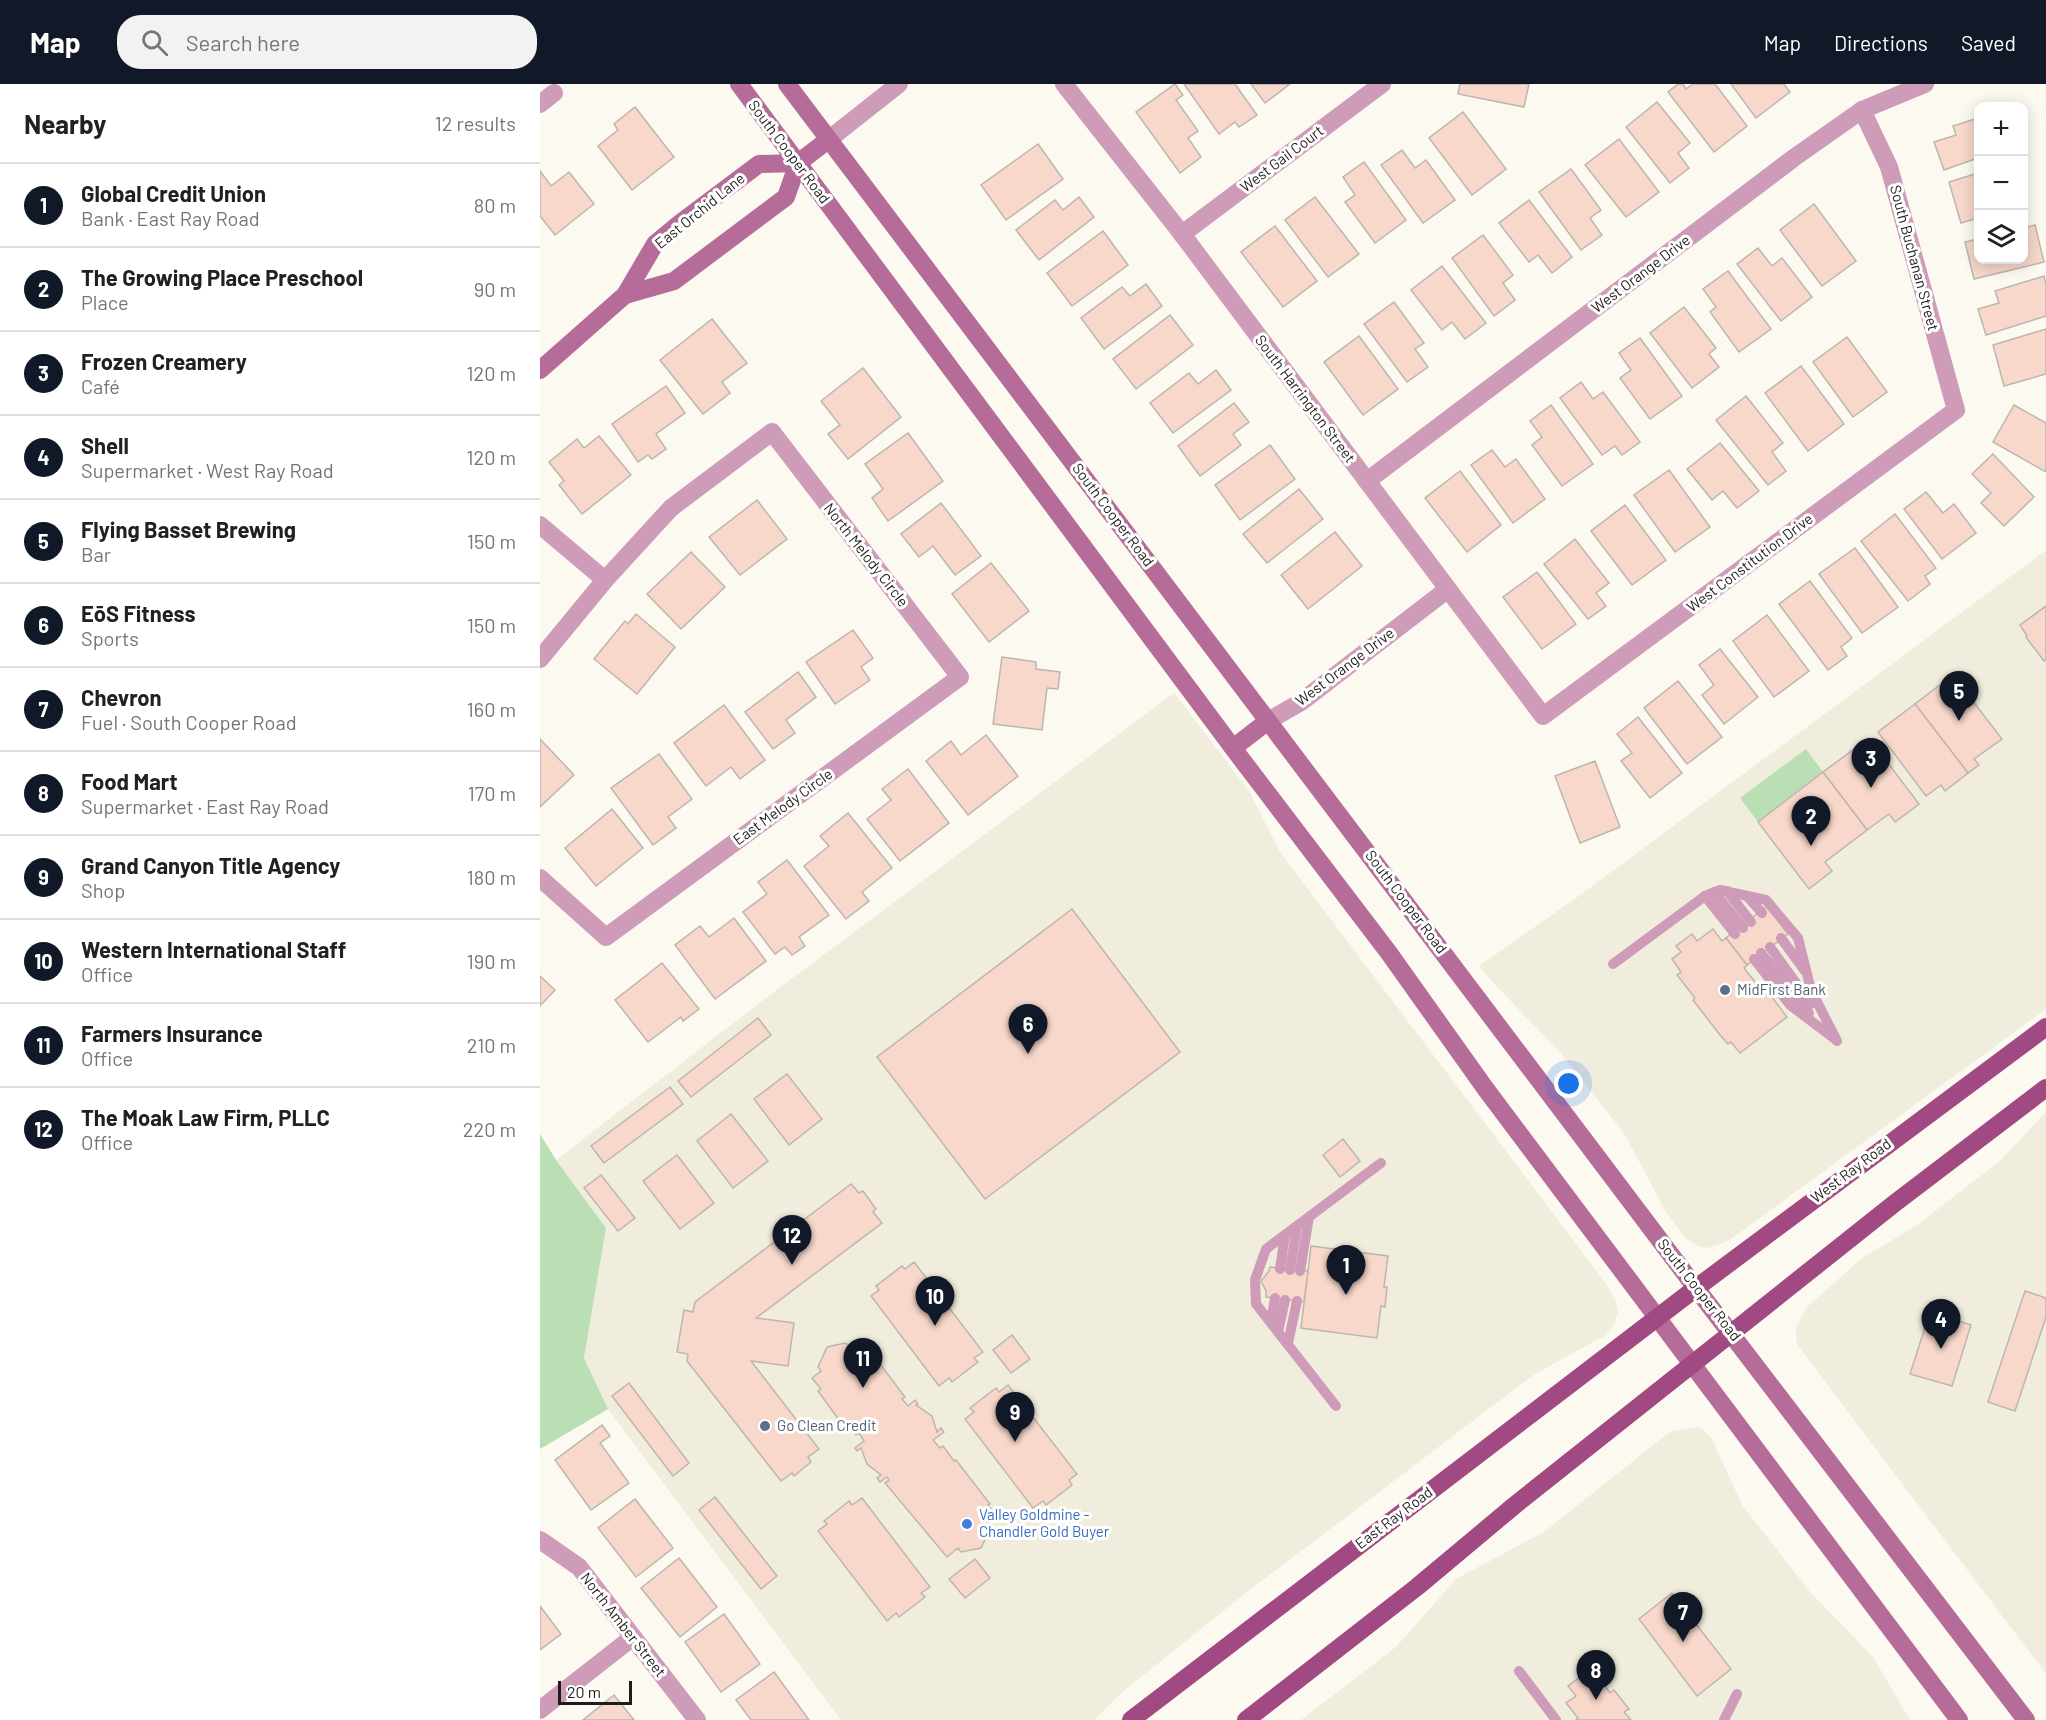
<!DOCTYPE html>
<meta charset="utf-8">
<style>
:root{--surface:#fff;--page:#f2f2f2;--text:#202124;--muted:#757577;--line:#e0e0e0;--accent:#111827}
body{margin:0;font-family:Barlow,sans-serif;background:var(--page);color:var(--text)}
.controls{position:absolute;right:18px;top:18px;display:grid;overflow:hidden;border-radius:12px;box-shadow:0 3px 15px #0003}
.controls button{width:54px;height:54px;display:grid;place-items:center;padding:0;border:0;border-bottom:2px solid var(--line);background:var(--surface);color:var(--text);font:30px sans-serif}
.scale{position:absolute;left:18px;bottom:15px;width:74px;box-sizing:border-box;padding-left:6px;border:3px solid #1e1d1a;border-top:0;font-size:16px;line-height:21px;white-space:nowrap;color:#1e1d1a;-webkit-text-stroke:4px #fff;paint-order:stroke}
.you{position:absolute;left:1029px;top:1000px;width:21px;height:21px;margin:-15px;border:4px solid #fff;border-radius:50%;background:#1a73e8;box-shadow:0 0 0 9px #1a73e833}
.badge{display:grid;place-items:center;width:39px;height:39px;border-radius:50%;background:var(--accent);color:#fff;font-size:20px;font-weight:700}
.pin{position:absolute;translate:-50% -50px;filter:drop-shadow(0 2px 3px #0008)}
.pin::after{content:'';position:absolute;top:32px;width:21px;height:18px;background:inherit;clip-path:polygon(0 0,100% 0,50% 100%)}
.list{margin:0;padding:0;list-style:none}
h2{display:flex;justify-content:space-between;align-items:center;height:78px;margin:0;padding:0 24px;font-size:26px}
h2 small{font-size:20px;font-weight:400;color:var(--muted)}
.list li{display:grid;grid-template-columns:39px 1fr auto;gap:18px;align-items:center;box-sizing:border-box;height:84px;padding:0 24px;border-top:2px solid var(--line)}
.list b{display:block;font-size:22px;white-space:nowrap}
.list p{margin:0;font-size:20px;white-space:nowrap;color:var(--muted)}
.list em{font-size:20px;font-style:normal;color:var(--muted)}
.icon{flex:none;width:33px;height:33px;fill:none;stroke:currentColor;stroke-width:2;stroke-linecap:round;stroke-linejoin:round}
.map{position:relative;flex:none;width:1506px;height:1636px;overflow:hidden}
header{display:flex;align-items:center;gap:36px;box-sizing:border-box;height:84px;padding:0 30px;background:var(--accent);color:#fff}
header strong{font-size:28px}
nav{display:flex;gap:33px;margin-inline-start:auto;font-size:21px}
.search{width:420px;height:54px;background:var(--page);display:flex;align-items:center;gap:15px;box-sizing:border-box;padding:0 21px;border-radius:24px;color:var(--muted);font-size:22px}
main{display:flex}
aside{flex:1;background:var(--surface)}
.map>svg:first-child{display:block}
</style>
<header>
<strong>Map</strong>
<div class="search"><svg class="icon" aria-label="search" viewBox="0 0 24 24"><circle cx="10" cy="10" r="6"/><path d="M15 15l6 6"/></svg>Search here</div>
<nav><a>Map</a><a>Directions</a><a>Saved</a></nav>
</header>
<main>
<aside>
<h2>Nearby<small>12 results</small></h2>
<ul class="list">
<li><span class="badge">1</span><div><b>Global Credit Union</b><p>Bank · East Ray Road</p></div><em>80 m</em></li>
<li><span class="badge">2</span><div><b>The Growing Place Preschool</b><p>Place</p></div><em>90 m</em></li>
<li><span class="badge">3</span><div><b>Frozen Creamery</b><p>Café</p></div><em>120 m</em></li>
<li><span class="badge">4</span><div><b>Shell</b><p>Supermarket · West Ray Road</p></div><em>120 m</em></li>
<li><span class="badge">5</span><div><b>Flying Basset Brewing</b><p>Bar</p></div><em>150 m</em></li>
<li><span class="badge">6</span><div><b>EōS Fitness</b><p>Sports</p></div><em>150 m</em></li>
<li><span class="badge">7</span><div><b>Chevron</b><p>Fuel · South Cooper Road</p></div><em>160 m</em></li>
<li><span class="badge">8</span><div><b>Food Mart</b><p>Supermarket · East Ray Road</p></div><em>170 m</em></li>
<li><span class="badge">9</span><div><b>Grand Canyon Title Agency</b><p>Shop</p></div><em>180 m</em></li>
<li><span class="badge">10</span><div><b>Western International Staff</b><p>Office</p></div><em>190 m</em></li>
<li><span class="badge">11</span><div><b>Farmers Insurance</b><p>Office</p></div><em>210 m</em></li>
<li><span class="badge">12</span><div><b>The Moak Law Firm, PLLC</b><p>Office</p></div><em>220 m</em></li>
</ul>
</aside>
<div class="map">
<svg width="1506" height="1636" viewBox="0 0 1506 1636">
<rect width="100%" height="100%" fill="#fbf9f0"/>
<g fill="#f1eddd">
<polygon points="1506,466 1506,925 1191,1155 1179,1161 1167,1164 1158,1162 1145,1154 1126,1128 1084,1049 1019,967 956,902 939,882 1036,814"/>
<polygon points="634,609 709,707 740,768 1064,1197 1075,1215 1078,1228 1074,1241 1066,1251 995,1290 703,1511 580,1610 554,1636 301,1636 68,1325 44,1274 66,1144 16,1076 235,907"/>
<polygon points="1506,1028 1506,1590 1262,1267 1257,1260 1256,1244 1266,1224 1321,1175 1377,1141 1460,1077"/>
<polygon points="1157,1343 1166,1348 1172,1355 1202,1421 1271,1509 1333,1573 1370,1636 761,1636 856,1563 916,1495 1004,1448 1131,1347"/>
</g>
<g fill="#bbdfb5">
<polygon points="1266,665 1283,688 1218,738 1200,714"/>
<polygon points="0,1050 16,1076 66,1144 44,1274 68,1325 0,1365"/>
</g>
<g fill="#f7d8ca" stroke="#beb5b1" stroke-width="1.5">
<polygon points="635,0 643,11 636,16 658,47 648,54 661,73 640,89 596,28"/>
<polygon points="644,0 695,0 717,31 699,43 695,38 679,50"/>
<polygon points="711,0 750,0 725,19"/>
<polygon points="920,0 989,0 984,23 918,10"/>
<polygon points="1138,0 1143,0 1146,5 1153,0 1175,0 1207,42 1174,68 1128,8"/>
<polygon points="1191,0 1244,0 1250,8 1216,34"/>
<polygon points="1117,18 1150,59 1138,69 1149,84 1130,99 1086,43"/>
<polygon points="95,23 134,73 92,106 58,62 78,46 74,40"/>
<polygon points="923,28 966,85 932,111 889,54"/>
<polygon points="1438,34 1438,74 1404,86 1394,58 1416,51 1413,42"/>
<polygon points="1079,55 1119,108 1086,133 1045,81"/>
<polygon points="498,60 523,95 466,136 441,101"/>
<polygon points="862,66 875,84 886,76 915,116 883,139 841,81"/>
<polygon points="824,78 866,136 835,159 805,118 815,111 803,93"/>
<polygon points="1031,85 1061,126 1050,134 1062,151 1041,166 999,108"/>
<polygon points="0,87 11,102 29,88 54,120 15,151 0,132"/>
<polygon points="1438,89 1438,134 1421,139 1409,98"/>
<polygon points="539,113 554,133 499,176 476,146 515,116 523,126"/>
<polygon points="775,113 819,170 788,193 745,136"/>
<polygon points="989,116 1032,173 1012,189 998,171 989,178 959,139"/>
<polygon points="1274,120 1316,177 1282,202 1240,146"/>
<polygon points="1495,141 1504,178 1434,195 1425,158 1438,155 1438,176 1484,176 1484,144"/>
<polygon points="735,142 777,197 743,223 701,168"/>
<polygon points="563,147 588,181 532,222 507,189"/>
<polygon points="943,151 973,191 963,199 975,216 954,232 912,174"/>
<polygon points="1218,164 1232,182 1242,174 1272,213 1241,237 1197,180"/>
<polygon points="902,182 946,239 925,255 912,238 902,246 871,206"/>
<polygon points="1188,187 1231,245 1199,268 1170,228 1176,223 1163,205"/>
<polygon points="1504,192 1506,200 1506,232 1446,251 1438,225 1459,219 1455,207"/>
<polygon points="606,200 622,222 564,265 541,234 582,203 590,212"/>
<polygon points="854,218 884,259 875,265 888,283 867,298 824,240"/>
<polygon points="1144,223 1176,264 1169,270 1179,283 1152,304 1110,249"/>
<polygon points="630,231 653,261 596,305 573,275"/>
<polygon points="172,235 207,279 182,298 190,309 163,330 120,276"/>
<polygon points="1506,245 1506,290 1464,302 1453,261"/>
<polygon points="819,252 858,305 823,331 784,278"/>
<polygon points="1307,253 1347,308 1313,333 1273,278"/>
<polygon points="1100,254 1142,312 1110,335 1080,294 1091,286 1079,269"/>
<polygon points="1261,282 1304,340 1268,367 1225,309"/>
<polygon points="323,284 361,333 308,375 288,350 300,341 281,317"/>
<polygon points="676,286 691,306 633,349 610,319 649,289 658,300"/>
<polygon points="1041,298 1053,315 1063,308 1100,358 1082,371 1075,362 1062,371 1020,314"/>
<polygon points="126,302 145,329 116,350 126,365 112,375 108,371 98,378 72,340"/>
<polygon points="1206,312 1243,359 1232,368 1246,387 1228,401 1176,336"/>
<polygon points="694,319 709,338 693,350 701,361 660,392 638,362"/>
<polygon points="1011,321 1053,380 1022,402 992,361 1002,353 990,337"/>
<polygon points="1474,321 1506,339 1506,388 1453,358"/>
<polygon points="368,349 403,397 348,437 332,414 343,405 325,380"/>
<polygon points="59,352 91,391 42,430 19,401 24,397 9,378 37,355 44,364"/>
<polygon points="1180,359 1219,407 1197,424 1183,407 1172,416 1147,385"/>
<polygon points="730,361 755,395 700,436 675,401"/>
<polygon points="952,366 965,383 976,375 1005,415 973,439 931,381"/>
<polygon points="1453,370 1494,413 1464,442 1441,419 1451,409 1432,390"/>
<polygon points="1129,386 1170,443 1135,468 1094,411"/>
<polygon points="920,387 961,441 927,468 885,414"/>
<polygon points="759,405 783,435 727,479 703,450"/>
<polygon points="1386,408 1403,429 1414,420 1436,449 1402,475 1364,425"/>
<polygon points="217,416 247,455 200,491 169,453"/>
<polygon points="401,419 441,472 415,491 393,462 379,473 361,450"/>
<polygon points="1085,421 1126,476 1092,501 1051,447"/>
<polygon points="1355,430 1396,484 1385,492 1390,500 1368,517 1321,457"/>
<polygon points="795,448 822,482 768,525 741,491"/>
<polygon points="1035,455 1069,499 1056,509 1066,522 1048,535 1004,480"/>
<polygon points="1315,464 1358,523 1322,549 1279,490"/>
<polygon points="151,468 185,503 141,545 107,510"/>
<polygon points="451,479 489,527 449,558 412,510"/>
<polygon points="997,488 1036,540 1002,565 963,513"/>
<polygon points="1270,497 1312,554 1301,563 1307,572 1288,586 1239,520"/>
<polygon points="1506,522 1506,576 1504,577 1486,553 1487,552 1480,541"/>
<polygon points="96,530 135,563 97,610 54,575 85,537 88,540"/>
<polygon points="1227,531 1269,587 1234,613 1193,557"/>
<polygon points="313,546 333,574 321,583 330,596 295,620 266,578"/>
<polygon points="1180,565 1218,613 1184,640 1162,611 1174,601 1159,581"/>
<polygon points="462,573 496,578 496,585 520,588 518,605 507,604 502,646 453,640"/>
<polygon points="258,588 276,613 246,636 255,649 233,665 205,628"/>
<polygon points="1413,591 1462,655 1434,675 1439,681 1428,689 1375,620"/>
<polygon points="1138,597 1182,653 1147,680 1104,624"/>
<polygon points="1375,620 1428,689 1405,707 1401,701 1386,712 1338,648"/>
<polygon points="184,621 225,676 200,695 191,683 166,702 134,659"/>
<polygon points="1098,633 1142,689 1110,714 1081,677 1092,669 1077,650"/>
<polygon points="446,651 478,692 428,731 386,677 411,657 421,671"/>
<polygon points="1329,654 1379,720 1355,738 1349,730 1327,746 1283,688"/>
<polygon points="0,655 34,691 0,723"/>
<polygon points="119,670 152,715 128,733 136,744 113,761 71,704"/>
<polygon points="1055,677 1080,743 1040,759 1015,692"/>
<polygon points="368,685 409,739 360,777 327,735 351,716 342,705"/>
<polygon points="1283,688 1327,746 1285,778 1292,787 1269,805 1218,738"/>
<polygon points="72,725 103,764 56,802 25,764"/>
<polygon points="308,729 352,784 322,808 329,817 306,835 264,782 289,762 280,752"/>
<polygon points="247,776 289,831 259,853 265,862 252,871 245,863 235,870 203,828 227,810 218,798"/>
<polygon points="1227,822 1248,850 1207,881 1186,854"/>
<polygon points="532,825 640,968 445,1115 337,973"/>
<polygon points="194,834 226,877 175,915 135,861 160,842 169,853"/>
<polygon points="1173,845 1182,857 1186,854 1207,881 1204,884 1223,908 1226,905 1247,933 1200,969 1191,958 1188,960 1180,951 1153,916 1155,914 1137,891 1141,888 1132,875 1141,868 1136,862 1152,850 1157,857"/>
<polygon points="122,879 159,925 143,937 141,933 108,958 75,916"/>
<polygon points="0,892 15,906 0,922"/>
<polygon points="218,934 231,951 151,1013 138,997"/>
<polygon points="247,990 282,1035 249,1061 214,1015"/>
<polygon points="130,1003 143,1020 64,1079 51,1062"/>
<polygon points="191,1030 228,1077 193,1104 157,1057"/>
<polygon points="803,1055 820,1077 800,1093 783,1071"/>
<polygon points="137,1071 174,1119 140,1145 103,1097"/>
<polygon points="61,1091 95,1134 78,1147 44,1104"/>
<polygon points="311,1100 319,1109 323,1107 336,1125 333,1128 342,1139 216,1234 254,1239 248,1282 211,1277 279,1365 268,1373 271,1378 254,1392 252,1389 241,1397 147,1277 148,1270 137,1268 144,1226 153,1228 155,1218"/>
<polygon points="771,1162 848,1172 844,1203 847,1203 845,1223 841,1222 837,1254 761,1244"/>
<polygon points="374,1178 443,1268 434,1274 438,1278 412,1298 409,1294 399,1302 331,1212 339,1206 336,1202 362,1182 365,1185"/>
<polygon points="730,1183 768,1187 764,1218 726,1213 726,1207 721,1197 729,1187"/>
<polygon points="1485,1207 1506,1214 1506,1233 1475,1327 1448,1318"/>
<polygon points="1390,1228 1431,1241 1412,1302 1370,1290"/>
<polygon points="472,1251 490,1275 471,1289 453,1266"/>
<polygon points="321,1255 365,1313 362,1315 368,1322 375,1316 378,1320 376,1321 392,1332 397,1348 401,1344 404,1348 393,1356 400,1364 403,1362 414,1377 416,1376 450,1420 448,1421 457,1433 447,1440 450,1445 441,1464 421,1468 418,1464 407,1473 345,1399 349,1396 347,1393 340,1398 337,1394 341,1391 327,1380 321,1364 317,1367 315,1364 324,1357 319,1349 316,1351 307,1340 304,1343 278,1307 281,1305 272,1294 281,1287 278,1283 287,1263 305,1259 311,1263"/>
<polygon points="89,1299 149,1379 133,1392 72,1312"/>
<polygon points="468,1301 537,1390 529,1396 532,1401 506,1421 503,1417 493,1424 425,1335 434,1328 430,1324 456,1304 459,1308"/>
<polygon points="62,1341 70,1352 60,1359 89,1399 51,1426 15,1376"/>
<polygon points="175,1413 237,1492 221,1505 159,1426"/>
<polygon points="322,1414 390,1503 381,1509 385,1513 359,1533 356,1529 347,1537 278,1447 287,1440 284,1437 309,1417 312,1421"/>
<polygon points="95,1415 133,1464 96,1493 58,1444"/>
<polygon points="139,1474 177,1523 140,1553 101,1504"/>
<polygon points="435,1475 450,1494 425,1514 409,1495"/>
<polygon points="1132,1509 1191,1585 1157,1612 1099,1535"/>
<polygon points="0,1522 21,1550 0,1566"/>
<polygon points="184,1530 220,1580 181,1608 145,1558"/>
<polygon points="234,1588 269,1636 211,1636 196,1616"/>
<polygon points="1061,1590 1065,1595 1062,1598 1070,1609 1074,1606 1089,1625 1084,1628 1091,1636 1036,1636 1038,1634 1026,1619 1036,1612 1028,1602 1040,1593 1048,1603"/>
<polygon points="74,1611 94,1636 43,1636"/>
</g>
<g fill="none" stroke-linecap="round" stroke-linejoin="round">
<g stroke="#ce9bb9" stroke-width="10">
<polyline points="1187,807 1211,838"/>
<polyline points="1174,808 1203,844"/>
<polyline points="1165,812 1195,850"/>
<polyline points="1207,812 1222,829"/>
<polyline points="1241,854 1265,887"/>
<polyline points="1230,863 1271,920"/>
<polyline points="1221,869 1269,929"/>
<polyline points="1214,875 1250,921 1295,955"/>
<polyline points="1073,880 1165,812 1180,806 1226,816 1258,854 1271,906 1297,957"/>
<polyline points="740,1185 745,1151"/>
<polyline points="750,1186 757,1142"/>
<polyline points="760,1187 769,1133"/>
<polyline points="731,1238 735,1214"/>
<polyline points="738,1248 745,1216"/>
<polyline points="748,1259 757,1217"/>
<polyline points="796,1322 716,1220 715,1196 726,1165 841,1079"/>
<polyline points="979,1587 1016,1636"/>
<polyline points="1184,1636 1197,1610"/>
</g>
<g stroke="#ce9bb9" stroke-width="18">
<polyline points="524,0 642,150 1003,632 1416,326 1349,83 1322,26"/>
<polyline points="0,20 14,9"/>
<polyline points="288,56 359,0"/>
<polyline points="642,150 842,0"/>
<polyline points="827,397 1255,73 1322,26 1385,0"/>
<polyline points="0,441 65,496"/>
<polyline points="0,575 65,496 131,424 232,348 420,593 66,853 0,794"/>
<polyline points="728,637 761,618 908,505"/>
<polyline points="0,1456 39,1483 157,1636"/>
<polyline points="0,1626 93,1553"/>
</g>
<g stroke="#b56c99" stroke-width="18">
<polyline points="199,0 693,664 849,869 945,1004 1419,1636"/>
<polyline points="247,0 1156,1204 1486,1636"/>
<polyline points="85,211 134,197 246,113 258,79 288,56"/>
<polyline points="0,286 85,211 115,160 139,140 219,80 258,79"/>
<polyline points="693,664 728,637"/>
</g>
<g stroke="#a14982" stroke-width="18">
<polyline points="591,1636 1156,1204 1506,943"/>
<polyline points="706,1636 877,1503 975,1421 1355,1119 1506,1004"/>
</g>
</g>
<g fill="#5c6f8a" stroke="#fff" stroke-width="2">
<circle cx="1185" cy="906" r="6"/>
<circle cx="225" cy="1342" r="6"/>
</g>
<circle fill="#3f7fe0" stroke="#fff" stroke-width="2" cx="427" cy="1440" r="6"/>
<g text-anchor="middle" stroke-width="6" stroke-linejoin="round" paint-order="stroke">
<g font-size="15" fill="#1e1d1a" stroke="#fff">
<text transform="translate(249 68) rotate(53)" y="5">South Cooper Road</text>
<text transform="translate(742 75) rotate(-37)" y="5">West Gail Court</text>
<text transform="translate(160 127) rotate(-39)" y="5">East Orchid Lane</text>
<text transform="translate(1374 174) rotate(75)" y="5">South Buchanan Street</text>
<text transform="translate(1101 190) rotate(-37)" y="5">West Orange Drive</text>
<text transform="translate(765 315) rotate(53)" y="5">South Harrington Street</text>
<text transform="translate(573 431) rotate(53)" y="5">South Cooper Road</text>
<text transform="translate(326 471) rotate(52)" y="5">North Melody Circle</text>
<text transform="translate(1210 479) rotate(-37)" y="5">West Constitution Drive</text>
<text transform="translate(805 583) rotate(-37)" y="5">West Orange Drive</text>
<text transform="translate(243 723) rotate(-36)" y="5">East Melody Circle</text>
<text transform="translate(866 818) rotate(53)" y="5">South Cooper Road</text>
<text transform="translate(1311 1087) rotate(-37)" y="5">West Ray Road</text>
<text transform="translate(1159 1206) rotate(52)" y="5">South Cooper Road</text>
<text transform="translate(854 1434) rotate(-37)" y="5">East Ray Road</text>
<text transform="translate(83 1541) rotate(52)" y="5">North Amber Street</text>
</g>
<g font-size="15" fill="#4e5e75" stroke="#fff" text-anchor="start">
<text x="1197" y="911">MidFirst Bank</text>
<text x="237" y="1347">Go Clean Credit</text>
</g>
<g font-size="15" fill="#366cbe" stroke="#fff" text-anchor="start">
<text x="439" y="1436">Valley Goldmine -<tspan x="439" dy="17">Chandler Gold Buyer</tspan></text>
</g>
</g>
</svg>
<div class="controls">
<button>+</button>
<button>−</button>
<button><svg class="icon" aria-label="layers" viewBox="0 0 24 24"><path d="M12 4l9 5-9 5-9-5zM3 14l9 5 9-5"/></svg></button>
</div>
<div class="scale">20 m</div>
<div class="you"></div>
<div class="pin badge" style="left:806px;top:1211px">1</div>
<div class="pin badge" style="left:1271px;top:762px">2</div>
<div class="pin badge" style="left:1331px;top:704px">3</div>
<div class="pin badge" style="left:1401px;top:1265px">4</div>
<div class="pin badge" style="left:1419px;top:637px">5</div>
<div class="pin badge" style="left:488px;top:970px">6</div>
<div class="pin badge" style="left:1143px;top:1558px">7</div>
<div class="pin badge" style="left:1056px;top:1616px">8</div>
<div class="pin badge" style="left:475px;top:1358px">9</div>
<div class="pin badge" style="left:395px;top:1242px">10</div>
<div class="pin badge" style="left:323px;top:1304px">11</div>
<div class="pin badge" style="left:252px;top:1181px">12</div>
</div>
</main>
